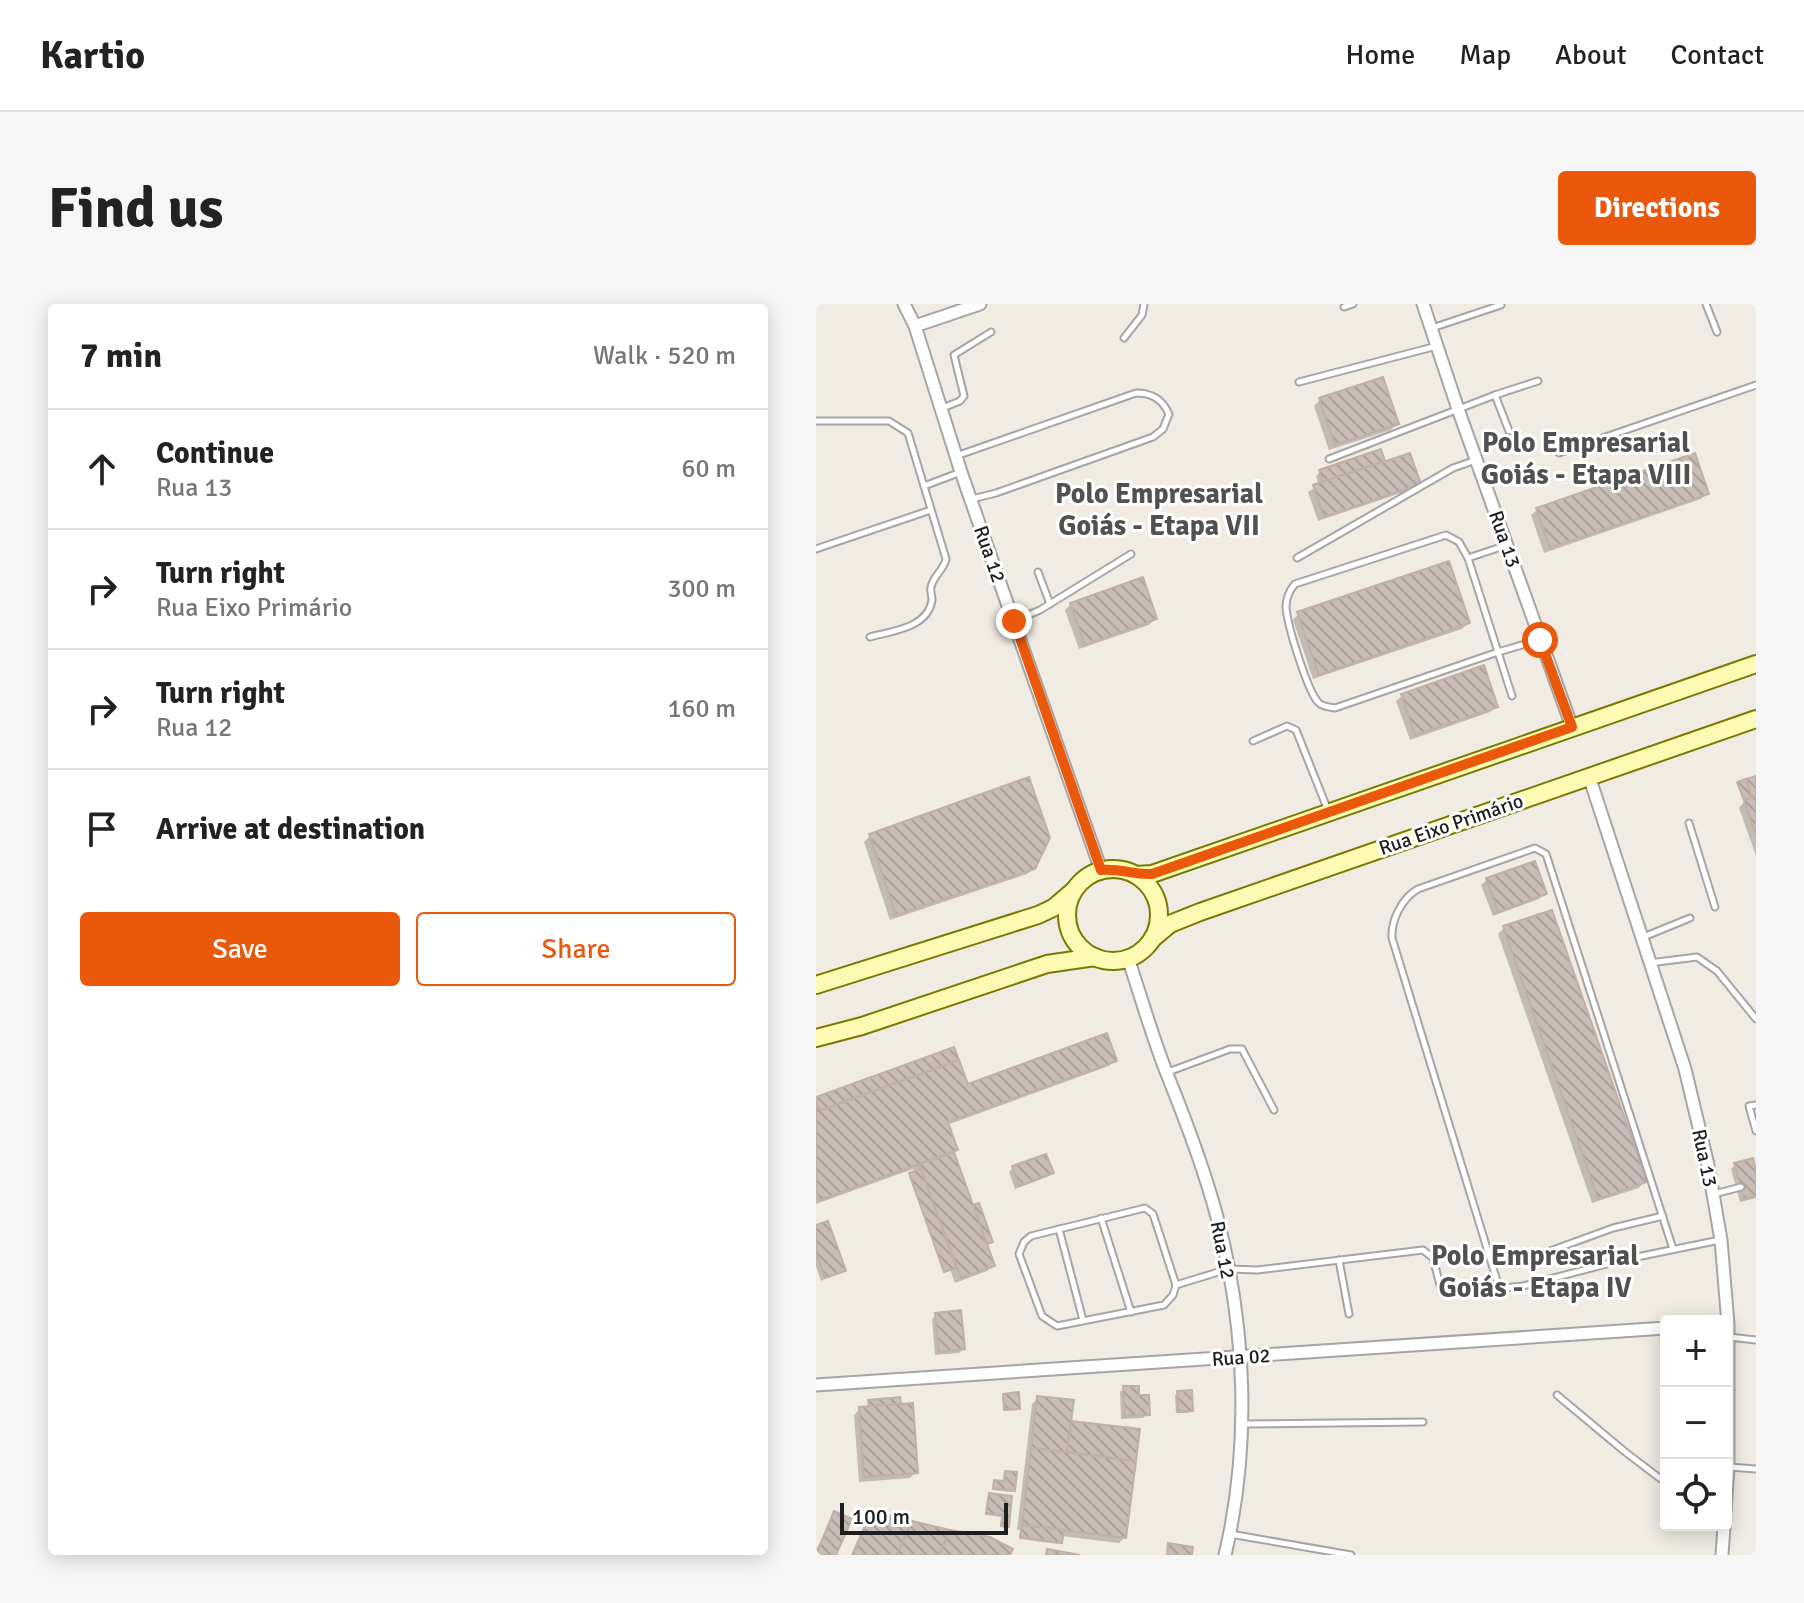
<!DOCTYPE html>
<meta charset="utf-8">
<style>
:root{--surface:#fff;--page:#f6f6f6;--text:#222;--muted:#767676;--line:#e0e0e0;--accent:#ea580c}
body{margin:0;font-family:Signika,sans-serif;background:var(--page);color:var(--text)}
.controls{position:absolute;right:24px;bottom:24px;display:grid;overflow:hidden;border-radius:8px;box-shadow:0 4px 20px #0003}
.controls button{width:72px;height:72px;display:grid;place-items:center;padding:0;border:0;border-bottom:2px solid var(--line);background:var(--surface);color:var(--text);font:40px sans-serif}
.scale{position:absolute;left:24px;bottom:20px;width:168px;box-sizing:border-box;padding-left:8px;border:4px solid #1e1e1e;border-top:0;font-size:22px;line-height:28px;white-space:nowrap;color:#1e1e1e;-webkit-text-stroke:6px #fff;paint-order:stroke}
.stop{position:absolute;width:24px;height:24px;margin:-18px;border:6px solid #ea580c;border-radius:50%;background:#fff}
.stop.end{background:#ea580c;border-color:#fff;box-shadow:0 2px 8px #0008}
.list{margin:0;padding:0;list-style:none}
h2{display:flex;justify-content:space-between;align-items:center;height:104px;margin:0;padding:0 32px;font-size:34px}
h2 small{font-size:26px;font-weight:400;color:var(--muted)}
.list li{display:grid;grid-template-columns:52px 1fr auto;gap:24px;align-items:center;box-sizing:border-box;height:120px;padding:0 32px;border-top:2px solid var(--line)}
.list b{display:block;font-size:30px;white-space:nowrap}
.list p{margin:0;font-size:26px;white-space:nowrap;color:var(--muted)}
.list em{font-size:26px;font-style:normal;color:var(--muted)}
.actions{display:flex;gap:16px;padding:24px 32px}
.actions a{flex:1;padding:18px 0;border:2px solid var(--accent);border-radius:8px;text-align:center;font-size:28px;color:var(--accent)}
.actions .main{background:var(--accent);color:#fff}
.icon{flex:none;width:44px;height:44px;fill:none;stroke:currentColor;stroke-width:2;stroke-linecap:round;stroke-linejoin:round}
.map{position:relative;flex:none;width:940px;height:1251px;overflow:hidden;border-radius:8px}
header{display:flex;align-items:center;gap:48px;box-sizing:border-box;height:112px;padding:0 40px;background:var(--surface);border-bottom:2px solid var(--line)}
header strong{font-size:38px}
nav{display:flex;gap:44px;margin-inline-start:auto;font-size:28px}
.intro{display:flex;align-items:center;justify-content:space-between;box-sizing:border-box;height:192px;padding:0 48px}
h1{margin:0;font-size:56px}
.button{padding:20px 36px;border-radius:8px;background:var(--accent);color:#fff;font-size:28px;font-weight:700}
main{display:flex;gap:48px;padding:0 48px}
aside{flex:1;background:var(--surface);border-radius:8px;box-shadow:0 4px 20px #0003}
.map>svg:first-child{display:block}
</style>
<header>
<strong>Kartio</strong>
<nav><a>Home</a><a>Map</a><a>About</a><a>Contact</a></nav>
</header>
<div class="intro"><h1>Find us</h1><a class="button">Directions</a></div>
<main>
<aside>
<h2>7 min<small>Walk · 520 m</small></h2>
<ul class="list">
<li><svg class="icon" aria-label="ahead" viewBox="0 0 24 24"><path d="M12 20V5M6 11l6-6 6 6"/></svg><div><b>Continue</b><p>Rua 13</p></div><em>60 m</em></li>
<li><svg class="icon" aria-label="right" viewBox="0 0 24 24"><path d="M7 20v-9h11M14 6l5 5-5 5"/></svg><div><b>Turn right</b><p>Rua Eixo Primário</p></div><em>300 m</em></li>
<li><svg class="icon" aria-label="right" viewBox="0 0 24 24"><path d="M7 20v-9h11M14 6l5 5-5 5"/></svg><div><b>Turn right</b><p>Rua 12</p></div><em>160 m</em></li>
<li><svg class="icon" aria-label="arrive" viewBox="0 0 24 24"><path d="M6 21V4h12l-3 4 3 4H6"/></svg><div><b>Arrive at destination</b></div></li>
</ul>
<div class="actions"><a class="main">Save</a><a>Share</a></div>
</aside>
<div class="map">
<svg width="940" height="1251" viewBox="0 0 940 1251">
<defs>
<pattern id="building-back-hatch" width="6" height="6" patternUnits="userSpaceOnUse" patternTransform="scale(2)"><rect width="6" height="6" fill="#c8bcb6"/><path d="M-1 5l2 2M0 0l6 6M5-1l2 2" fill="none" stroke="#aba19c"/></pattern>
</defs>
<rect width="100%" height="100%" fill="#f0ebe3"/>
<g fill="#0003">
<polygon points="504,96 580,120 575,126 513,146 498,102"/>
<polygon points="567,156 561,162 602,180 597,185 502,217 492,188 503,181 500,172 504,168"/>
<polygon points="891,189 885,195 728,249 715,211 721,206"/>
<polygon points="255,300 339,315 333,321 263,345 249,306"/>
<polygon points="482,310 652,319 646,325 497,375 477,316"/>
<polygon points="586,392 680,402 674,408 594,436 580,397"/>
<polygon points="940,474 940,552 923,504 928,498 922,481"/>
<polygon points="54,532 218,564 211,570 74,616 48,538"/>
<polygon points="671,576 728,590 723,595 677,612 665,581"/>
<polygon points="688,624 828,878 823,884 776,899 682,630"/>
<polygon points="299,756 293,762 131,821 140,846 136,850 177,961 171,967 139,979 134,965 128,968 93,872 99,869 97,865 0,900 0,795 151,782"/>
<polygon points="919,861 940,874 940,894 924,898 915,865"/>
<polygon points="197,864 235,869 231,873 199,885 193,868"/>
<polygon points="0,923 28,966 5,977 0,962"/>
<polygon points="120,1011 147,1045 143,1049 119,1051 116,1015"/>
<polygon points="308,1084 322,1093 331,1110 327,1114 305,1115 304,1088"/>
<polygon points="362,1089 375,1106 372,1109 360,1109 359,1091"/>
<polygon points="188,1091 202,1104 200,1106 187,1107 186,1094"/>
<polygon points="222,1094 253,1118 321,1127 308,1234 303,1239 245,1232 242,1240 203,1235 204,1226 201,1226 216,1100"/>
<polygon points="79,1103 100,1168 94,1174 43,1178 38,1111 44,1105"/>
<polygon points="189,1169 198,1186 195,1188 176,1186 179,1178 186,1179"/>
<polygon points="173,1191 194,1194 188,1224 184,1223 185,1213 169,1211"/>
<polygon points="18,1210 18,1251 0,1251 0,1246"/>
<polygon points="56,1210 192,1251 35,1251 50,1216"/>
</g>
<g fill="url(#building-back-hatch)" stroke="#c2afa5" stroke-width="2">
<polygon points="567,73 583,120 519,141 503,94"/>
<polygon points="565,145 569,157 507,178 503,166"/>
<polygon points="594,149 605,180 508,213 497,181"/>
<polygon points="879,149 893,190 734,244 720,204"/>
<polygon points="633,257 654,319 503,371 481,308"/>
<polygon points="327,273 341,315 269,341 254,299"/>
<polygon points="668,361 682,403 599,431 585,390"/>
<polygon points="940,472 940,492 936,494 930,475"/>
<polygon points="213,473 234,534 219,565 80,611 53,530"/>
<polygon points="930,475 936,494 928,496 921,478"/>
<polygon points="940,492 940,531 928,496"/>
<polygon points="719,557 731,590 682,608 670,574"/>
<polygon points="736,606 831,878 782,895 687,622"/>
<polygon points="291,729 301,757 132,818 142,846 4,896 0,885 0,799 5,806 143,756 152,780"/>
<polygon points="138,743 143,756 5,806 0,799 0,793"/>
<polygon points="138,848 179,962 145,974 103,860"/>
<polygon points="230,850 238,869 203,882 196,862"/>
<polygon points="937,854 940,867 940,892 928,895 918,859"/>
<polygon points="105,865 140,964 128,968 93,869"/>
<polygon points="163,899 177,938 171,940 157,901"/>
<polygon points="12,917 30,967 9,974 0,948 0,921"/>
<polygon points="145,1006 149,1045 123,1048 119,1009"/>
<polygon points="307,1082 323,1082 323,1091 333,1091 334,1111 309,1112"/>
<polygon points="376,1086 377,1107 362,1108 361,1087"/>
<polygon points="203,1088 204,1105 189,1106 187,1090"/>
<polygon points="221,1092 258,1096 251,1148 215,1144"/>
<polygon points="84,1093 85,1100 53,1103 52,1096"/>
<polygon points="97,1099 102,1169 48,1173 43,1103"/>
<polygon points="255,1117 324,1125 320,1157 251,1148"/>
<polygon points="215,1144 320,1157 310,1234 206,1221"/>
<polygon points="189,1167 201,1168 199,1187 177,1184 178,1176 188,1177"/>
<polygon points="173,1189 196,1192 193,1223 185,1222 187,1211 170,1209"/>
<polygon points="18,1207 36,1215 20,1251 0,1251"/>
<polygon points="56,1208 96,1217 81,1251 37,1251"/>
<polygon points="96,1217 134,1226 123,1251 81,1251"/>
<polygon points="206,1221 248,1226 246,1239 204,1233"/>
<polygon points="134,1226 174,1233 197,1245 194,1251 123,1251"/>
<polygon points="352,1239 377,1243 376,1251 351,1251"/>
<polygon points="231,1245 264,1251 230,1251"/>
</g>
<g fill="none" stroke-linecap="round" stroke-linejoin="round">
<g stroke="#a5a5a5" stroke-width="9">
<g id="lane">
<polyline points="890,0 901,28"/>
<polyline points="528,3 537,0"/>
<polyline points="616,24 685,1"/>
<polyline points="308,34 326,11 328,0"/>
<polyline points="483,78 621,42"/>
<polyline points="679,91 722,77"/>
<polyline points="124,105 144,97 148,92 138,51 175,28"/>
<path d="M 0,117 L 73,117 L 92,129 L 130,255 C 128,266 117,272 115,283 C 114,287 116,292 116,296 C 112,324 76,327 54,333"/>
<polyline points="743,149 940,81"/>
<path d="M 140,152 L 320,89 C 336,89 346,95 353,110 L 347,125 L 337,133 L 180,189 L 156,195"/>
<polyline points="513,155 679,91 693,127"/>
<polyline points="108,182 145,168"/>
<polyline points="0,245 115,206"/>
<polyline points="481,254 637,164 660,156"/>
<polyline points="652,254 688,242"/>
<polyline points="222,268 234,300"/>
<polyline points="198,317 224,306 315,250"/>
<path d="M 696,392 L 652,254 L 643,238 L 630,231 L 479,280 C 473,287 470,295 470,303 C 471,320 491,386 502,398 C 506,403 513,403 519,404 L 682,348 L 723,336"/>
<polyline points="437,437 471,422 480,426 511,504"/>
<polyline points="873,519 899,603"/>
<polyline points="825,634 874,614"/>
<polyline points="833,659 881,653 901,667 940,715"/>
<polyline points="352,768 414,745 426,745 458,806"/>
<polyline points="940,801 933,802 940,827"/>
<polyline points="898,890 925,883"/>
<polygon points="329,904 337,910 360,981 357,991 348,1001 241,1022 226,1012 203,950 208,938 215,932"/>
<polyline points="285,914 315,1008"/>
<polyline points="243,925 267,1016"/>
<path d="M 857,945 L 730,550 L 719,544 L 602,585 C 586,594 575,616 576,634 L 681,977 L 688,984 L 707,982 L 806,956 L 904,936"/>
<polyline points="523,956 533,1010"/>
<polyline points="701,959 797,924 847,912"/>
<polyline points="360,981 412,965 441,966 607,946 617,954 626,989"/>
<polyline points="913,1033 940,1036"/>
<polyline points="741,1091 808,1147 850,1179"/>
<polyline points="426,1120 607,1118"/>
<polyline points="913,1163 940,1165"/>
<polyline points="414,1230 535,1251"/>
</g>
</g>
<g stroke="#a5a5a5" stroke-width="15">
<g id="street">
<polyline points="88,0 99,22 145,168 285,566"/>
<polyline points="607,0 642,105 756,423"/>
<polyline points="99,22 164,0"/>
<polyline points="773,472 869,765 892,861 905,936 912,1020 912,1163 906,1251"/>
<path d="M 312,654 C 325,693 336,732 351,770 C 370,817 388,864 401,913 C 430,1023 435,1141 409,1251"/>
<polyline points="0,1081 850,1024"/>
</g>
</g>
<g stroke="#777a00" stroke-width="20">
<g id="secondary">
<circle cx="297" cy="611" r="46"/>
<polyline points="320,571 336,570 940,360"/>
<polyline points="336,635 354,620 384,608 940,415"/>
<polyline points="0,681 222,611 237,604 257,587"/>
<polyline points="0,734 46,722 231,660 279,653"/>
</g>
</g>
<use href="#lane" stroke="#fff" stroke-width="5"/>
<use href="#street" stroke="#fff" stroke-width="11"/>
<use href="#secondary" stroke="#fdfbb3" stroke-width="16"/>
</g>
<g fill="none" stroke-linecap="round" stroke-linejoin="round">
<path stroke="#ea580c" stroke-width="10" d="M 198,317 L 285,566 C 304,564 318,571 336,570 L 756,423 L 724,336"/>
</g>
<g text-anchor="middle" stroke-width="6" stroke-linejoin="round" paint-order="stroke">
<g font-size="20" fill="#1e1e1e" stroke="#fff">
<text transform="translate(689 235) rotate(71)" y="7">Rua 13</text>
<text transform="translate(174 250) rotate(71)" y="7">Rua 12</text>
<text transform="translate(635 520) rotate(-19)" y="7">Rua Eixo Primário</text>
<text transform="translate(889 854) rotate(78)" y="7">Rua 13</text>
<text transform="translate(407 946) rotate(79)" y="7">Rua 12</text>
<text transform="translate(425 1053) rotate(-4)" y="7">Rua 02</text>
</g>
<g font-size="28" font-weight="bold" fill="#515151" stroke="#fff">
<text x="770" y="148">Polo Empresarial<tspan x="770" dy="32">Goiás - Etapa VIII</tspan></text>
<text x="343" y="199">Polo Empresarial<tspan x="343" dy="32">Goiás - Etapa VII</tspan></text>
<text x="719" y="961">Polo Empresarial<tspan x="719" dy="32">Goiás - Etapa IV</tspan></text>
</g>
</g>
</svg>
<div class="controls">
<button>+</button>
<button>−</button>
<button><svg class="icon" aria-label="locate" viewBox="0 0 24 24"><circle cx="12" cy="12" r="6"/><path d="M12 2v4M12 18v4M2 12h4M18 12h4"/></svg></button>
</div>
<div class="scale">100 m</div>
<div class="stop" style="left:724px;top:336px"></div>
<div class="stop end" style="left:198px;top:317px"></div>
</div>
</main>
